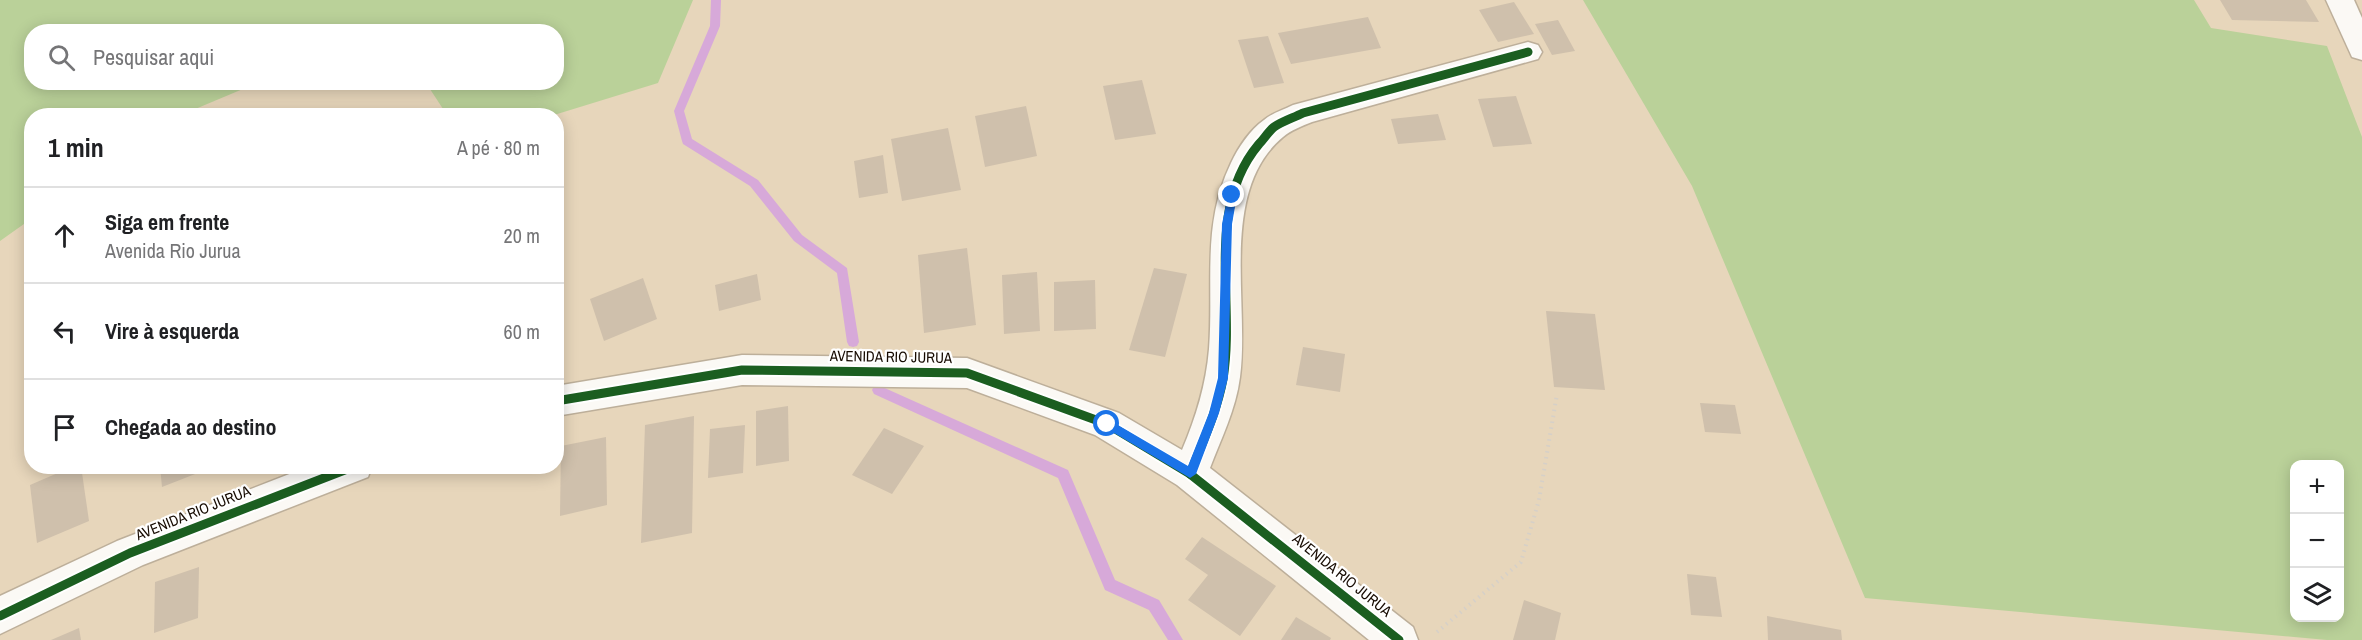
<!DOCTYPE html>
<html lang="pt">
<meta charset="utf-8">
<style>
:root{--surface:#fff;--page:#f6f6f6;--text:#202124;--muted:#757577;--line:#e0e0e0}
body{margin:0;font-family:"Archivo Narrow",sans-serif;background:var(--page);color:var(--text)}
.controls{position:absolute;right:18px;bottom:18px;display:grid;overflow:hidden;border-radius:12px;box-shadow:0 3px 15px #0003}
.controls button{width:54px;height:54px;display:grid;place-items:center;padding:0;border:0;border-bottom:2px solid var(--line);background:var(--surface);color:var(--text);font:30px sans-serif}
.stop{position:absolute;width:18px;height:18px;margin:-14px;border:4px solid #1a73e8;border-radius:50%;background:#fff}
.stop.end{background:#1a73e8;border-color:#fff;box-shadow:0 2px 6px #0008}
.list{margin:0;padding:0;list-style:none}
h2{display:flex;justify-content:space-between;align-items:center;height:78px;margin:0;padding:0 24px;font-size:26px}
h2 small{font-size:20px;font-weight:400;color:var(--muted)}
.list li{display:grid;grid-template-columns:39px 1fr auto;gap:18px;align-items:center;box-sizing:border-box;height:96px;padding:0 24px;border-top:2px solid var(--line)}
.list b{display:block;font-size:22px;white-space:nowrap}
.list p{margin:0;font-size:20px;white-space:nowrap;color:var(--muted)}
.list em{font-size:20px;font-style:normal;color:var(--muted)}
.icon{flex:none;width:33px;height:33px;fill:none;stroke:currentColor;stroke-width:2;stroke-linecap:round;stroke-linejoin:round}
.map{position:relative;flex:none;width:2362px;height:640px;overflow:hidden}
.search{position:absolute;background:var(--surface);box-shadow:0 3px 15px #0003;left:24px;top:24px;width:540px;height:66px;display:flex;align-items:center;gap:15px;box-sizing:border-box;padding:0 21px;border-radius:24px;color:var(--muted);font-size:22px}
.panel{position:absolute;background:var(--surface);box-shadow:0 3px 15px #0003;left:24px;top:108px;width:540px;height:366px;border-radius:24px}
.map>svg:first-child{display:block}
</style>
<div class="map">
<svg width="2362" height="640" viewBox="0 0 2362 640">
<rect width="100%" height="100%" fill="#e7d6bb"/>
<g fill="#bad199" fill-rule="evenodd">
<polygon points="0,0 693,0 658,83 554,115 447,115 426,83 556,82 556,32 394,32 389,24 373,32 32,32 32,82 257,83 181,115 32,116 31,219 0,241"/>
<path d="M 1583,0 L 2194,0 L 2211,28 L 2327,46 L 2362,137 L 2362,640 L 2327,640 L 1865,598 L 1692,186 ZM 2340,464 L 2340,618 L 2294,618 L 2294,464 Z"/>
</g>
<g fill="none" stroke-linecap="round" stroke-linejoin="round">
<g fill="#d7a9d9" fill-rule="evenodd">
<polygon points="711,0 721,0 720,26 684,111 692,139 758,180 802,235 847,268 859,342 857,346 853,347 849,346 847,342 837,273 794,241 750,186 683,144 682,141 674,111 710,26"/>
<polygon points="878,385 1068,470 1115,580 1159,600 1183,640 1168,640 1149,610 1105,590 1058,478 874,394 872,390 874,386"/>
</g>
</g>
<g fill="#cfc0ac">
<polygon points="2220,0 2306,0 2319,22 2232,20"/>
<polygon points="1514,2 1534,34 1498,42 1479,10"/>
<polygon points="1368,17 1381,48 1291,64 1278,33"/>
<polygon points="1558,20 1575,51 1552,55 1535,24"/>
<polygon points="1268,36 1284,83 1254,88 1238,40"/>
<polygon points="1142,80 1156,134 1115,140 1103,86"/>
<polygon points="1516,96 1532,144 1493,147 1478,99"/>
<polygon points="1026,106 1037,156 985,167 975,116"/>
<polygon points="1438,114 1446,140 1398,144 1391,119"/>
<polygon points="948,128 961,190 902,201 891,139"/>
<polygon points="883,155 888,193 859,198 854,161"/>
<polygon points="967,248 976,325 924,333 918,255"/>
<polygon points="1154,268 1187,274 1165,357 1129,350"/>
<polygon points="1037,272 1040,331 1004,334 1002,275"/>
<polygon points="757,274 761,300 719,311 715,285"/>
<polygon points="643,278 657,319 604,341 590,299"/>
<polygon points="1095,280 1096,329 1054,331 1054,282"/>
<polygon points="1546,311 1595,314 1605,390 1554,387"/>
<polygon points="1303,347 1345,354 1340,392 1296,385"/>
<polygon points="1700,403 1735,405 1741,434 1705,432"/>
<polygon points="788,406 789,461 756,466 756,411"/>
<polygon points="694,416 692,533 641,543 645,425"/>
<polygon points="745,425 743,473 708,478 710,429"/>
<polygon points="884,428 924,446 892,494 852,475"/>
<polygon points="606,437 607,505 560,516 561,446"/>
<polygon points="74,466 81,466 89,521 37,543 30,485"/>
<polygon points="160,466 213,466 213,467 162,487"/>
<polygon points="1202,537 1276,586 1240,636 1188,600 1208,575 1185,559"/>
<polygon points="199,567 198,618 154,633 155,582"/>
<polygon points="1687,574 1716,577 1722,617 1691,615"/>
<polygon points="1524,600 1561,613 1555,640 1513,640"/>
<polygon points="1767,616 1841,630 1842,640 1768,640"/>
<polygon points="1296,617 1331,638 1330,640 1281,640"/>
<polygon points="79,628 81,640 51,640"/>
</g>
<g fill="none" stroke-linecap="round" stroke-linejoin="round">
<g stroke="#bdaf9a" stroke-width="3">
<g id="minor">
<polygon points="2326,0 2354,0 2362,18 2362,60 2352,57"/>
<path d="M 1528,42 L 1538,45 L 1542,52 L 1538,59 L 1312,122 C 1302,126 1291,130 1283,137 C 1218,191 1250,304 1240,377 C 1236,409 1221,439 1210,468 L 1413,627 L 1418,640 L 1369,640 L 1177,485 L 1095,435 L 967,388 L 742,385 L 556,416 L 556,386 L 742,355 L 967,358 L 1119,413 L 1182,450 C 1196,417 1206,385 1209,349 C 1214,283 1201,225 1231,163 C 1238,148 1250,130 1264,120 C 1272,113 1283,110 1293,105 Z"/>
<polygon points="310,466 372,466 368,477 143,565 0,634 0,596 117,541"/>
</g>
</g>
<polyline stroke="#d6d0c8" stroke-width="4" stroke-dasharray="1.5 4.5" stroke-linecap="butt" points="1437,632 1521,562 1539,500 1557,394"/>
<use href="#minor" fill="#fbf9f5" fill-rule="evenodd"/>
<g stroke="#fff" stroke-width="13">
<g id="cycleway">
<polyline points="556,401 742,370 967,373 1107,424 1190,474 1399,640"/>
<path d="M 1190,474 C 1202,443 1217,412 1223,379 C 1236,302 1204,209 1259,144 C 1264,139 1268,132 1274,127 C 1283,121 1293,118 1303,113 L 1528,52"/>
<polyline points="0,616 130,553 355,466"/>
</g>
</g>
<use href="#cycleway" stroke="#1b5e20" stroke-width="9"/>
</g>
<polygon fill="#1a73e8" points="1232,191 1237,195 1232,224 1228,378 1219,413 1196,474 1190,478 1104,427 1102,424 1104,421 1111,421 1188,466 1209,413 1218,378 1222,224 1228,195"/>
<g text-anchor="middle" stroke-width="4.5" stroke-linejoin="round" paint-order="stroke">
<g font-size="15" fill="#160a00" stroke="#fff">
<text transform="translate(891 357) rotate(1)" y="5">AVENIDA RIO JURUA</text>
<text transform="translate(193 513) rotate(-22)" y="5">AVENIDA RIO JURUA</text>
<text transform="translate(1342 575) rotate(39)" y="5">AVENIDA RIO JURUA</text>
</g>
</g>
</svg>
<div class="controls">
<button>+</button>
<button>−</button>
<button><svg class="icon" aria-label="layers" viewBox="0 0 24 24"><path d="M12 4l9 5-9 5-9-5zM3 14l9 5 9-5"/></svg></button>
</div>
<div class="stop" style="left:1107px;top:424px"></div>
<div class="stop end" style="left:1232px;top:195px"></div>
<div class="search"><svg class="icon" aria-label="search" viewBox="0 0 24 24"><circle cx="10" cy="10" r="6"/><path d="M15 15l6 6"/></svg>Pesquisar aqui</div>
<section class="panel">
<h2>1 min<small>A pé · 80 m</small></h2>
<ul class="list">
<li><svg class="icon" aria-label="ahead" viewBox="0 0 24 24"><path d="M12 20V5M6 11l6-6 6 6"/></svg><div><b>Siga em frente</b><p>Avenida Rio Jurua</p></div><em>20 m</em></li>
<li><svg class="icon" aria-label="left" viewBox="0 0 24 24"><path d="M17 20v-9H6M10 6l-5 5 5 5"/></svg><div><b>Vire à esquerda</b></div><em>60 m</em></li>
<li><svg class="icon" aria-label="arrive" viewBox="0 0 24 24"><path d="M6 21V4h12l-3 4 3 4H6"/></svg><div><b>Chegada ao destino</b></div></li>
</ul>
</section>
</div>
